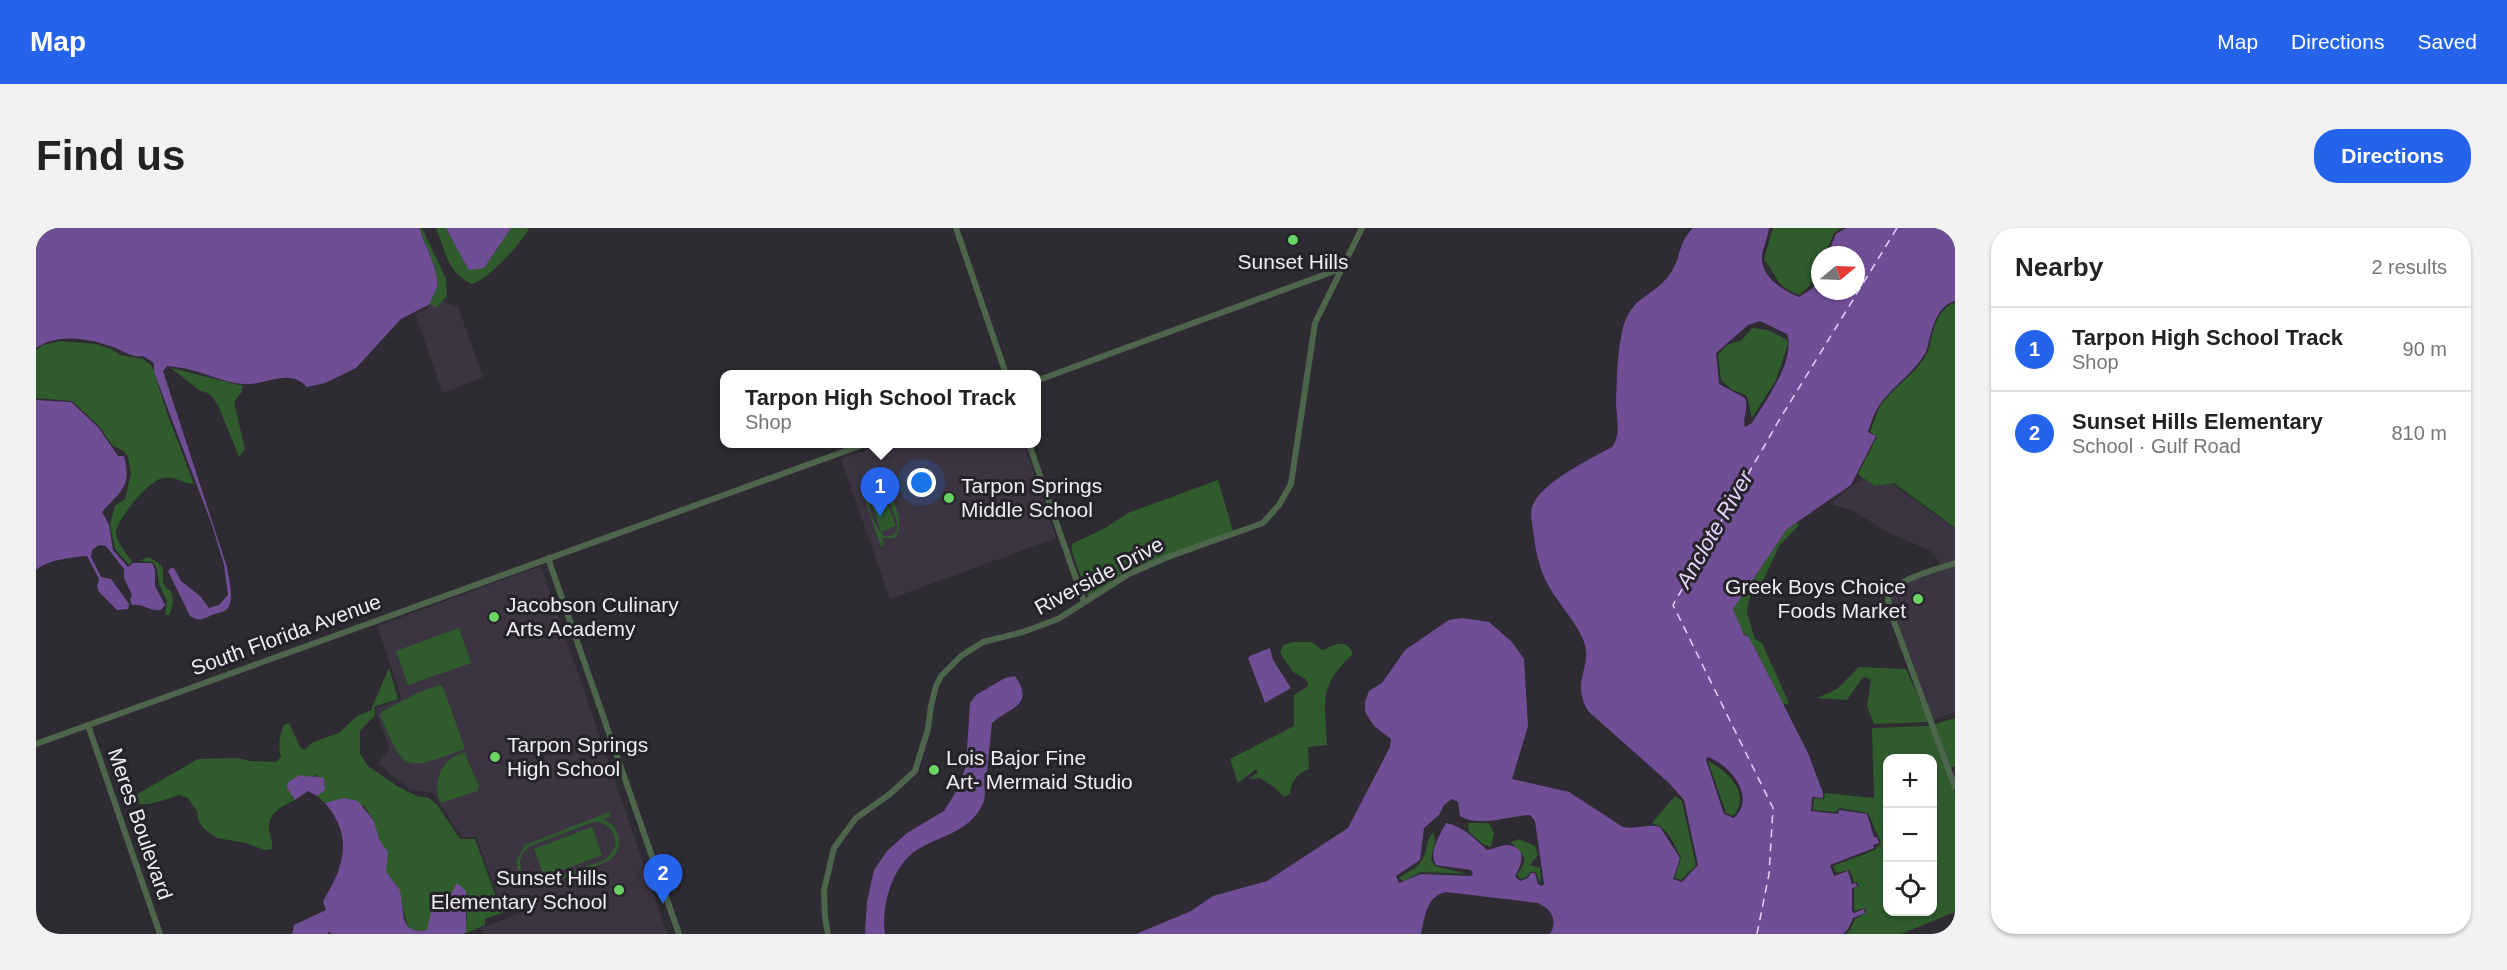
<!DOCTYPE html>
<meta charset="utf-8">
<style>
:root{--surface:#fff;--page:#f2f2f2;--text:#222;--muted:#767676;--line:#e0e0e0;--accent:#2563eb}
body{margin:0;font-family:Helvetica,sans-serif;background:var(--page);color:var(--text)}
.controls{position:absolute;right:18px;bottom:18px;display:grid;overflow:hidden;border-radius:12px;box-shadow:0 2px 4px #0004}
.controls button{width:54px;height:54px;display:grid;place-items:center;padding:0;border:0;border-bottom:2px solid var(--line);background:var(--surface);color:var(--text);font:30px sans-serif}
.compass{position:absolute;left:1775px;top:18px;width:54px;height:54px;border-radius:50%;background:var(--surface);box-shadow:0 2px 4px #0004;rotate:71deg}
.you{position:absolute;left:886px;top:255px;width:21px;height:21px;margin:-15px;border:4px solid #fff;border-radius:50%;background:#1a73e8;box-shadow:0 0 0 9px #1a73e833}
.badge{display:grid;place-items:center;width:39px;height:39px;border-radius:50%;background:var(--accent);color:#fff;font-size:20px;font-weight:700}
.pin{position:absolute;translate:-50% -50px;filter:drop-shadow(0 2px 3px #0008)}
.pin::after{content:'';position:absolute;top:32px;width:21px;height:18px;background:inherit;clip-path:polygon(0 0,100% 0,50% 100%)}
.popup{position:absolute;left:684px;top:142px;width:321px;height:78px;box-sizing:border-box;display:grid;place-content:center;border-radius:12px;background:var(--surface);filter:drop-shadow(0 2px 4px #0005);font-size:20px;white-space:nowrap;color:var(--muted)}
.popup b{font-size:22px;color:var(--text)}
.popup::after{content:'';position:absolute;left:50%;top:100%;margin-left:-12px;border:12px solid transparent;border-top-color:var(--surface)}
.list{margin:0;padding:0;list-style:none}
h2{display:flex;justify-content:space-between;align-items:center;height:78px;margin:0;padding:0 24px;font-size:26px}
h2 small{font-size:20px;font-weight:400;color:var(--muted)}
.list li{display:grid;grid-template-columns:39px 1fr auto;gap:18px;align-items:center;box-sizing:border-box;height:84px;padding:0 24px;border-top:2px solid var(--line)}
.list b{display:block;font-size:22px;white-space:nowrap}
.list p{margin:0;font-size:20px;white-space:nowrap;color:var(--muted)}
.list em{font-size:20px;font-style:normal;color:var(--muted)}
.icon{flex:none;width:33px;height:33px;fill:none;stroke:currentColor;stroke-width:2;stroke-linecap:round;stroke-linejoin:round}
.map{position:relative;flex:none;width:1919px;height:706px;overflow:hidden;border-radius:24px}
header{display:flex;align-items:center;gap:36px;box-sizing:border-box;height:84px;padding:0 30px;background:var(--accent);color:#fff}
header strong{font-size:28px}
nav{display:flex;gap:33px;margin-inline-start:auto;font-size:21px}
.intro{display:flex;align-items:center;justify-content:space-between;box-sizing:border-box;height:144px;padding:0 36px}
h1{margin:0;font-size:42px}
.button{padding:15px 27px;border-radius:24px;background:var(--accent);color:#fff;font-size:21px;font-weight:700}
main{display:flex;gap:36px;padding:0 36px}
aside{flex:1;background:var(--surface);border-radius:24px;box-shadow:0 2px 4px #0004}
.map>svg:first-child{display:block}
</style>
<header>
<strong>Map</strong>
<nav><a>Map</a><a>Directions</a><a>Saved</a></nav>
</header>
<div class="intro"><h1>Find us</h1><a class="button">Directions</a></div>
<main>
<div class="map">
<svg width="1919" height="706" viewBox="0 0 1919 706">
<rect width="100%" height="100%" fill="#2e2b33"/>
<g fill="#3b3542">
<polygon points="397,71 422,79 447,149 407,165 379,86 391,81"/>
<polygon points="847,216 988,216 1020,310 854,371 805,231"/>
<polygon points="1826,249 1839,258 1855,255 1919,301 1919,333 1905,338 1900,329 1893,322 1851,304 1816,282 1794,276 1817,257 1825,253"/>
<polygon points="505,338 609,640 631,706 447,706 445,700 490,683 466,679 440,609 426,610 397,565 374,561 351,544 349,539 340,536 354,522 339,481 366,471 341,398"/>
<polygon points="1919,338 1919,484 1897,492 1856,380 1854,370 1856,364 1868,356"/>
</g>
<g fill="#305b2d" fill-rule="evenodd">
<path d="M 383,0 L 386,0 L 410,51 L 411,68 L 400,80 L 394,76 C 396,69 399,65 401,59 C 405,47 387,12 383,0 Z"/>
<path d="M 400,0 L 410,0 L 430,37 L 448,40 L 475,0 L 493,0 C 486,15 452,52 436,56 C 410,44 410,23 400,0 Z"/>
<path d="M 1737,0 L 1806,0 L 1798,5 L 1789,27 L 1784,27 C 1784,45 1777,57 1763,67 C 1737,57 1744,50 1728,32 Z"/>
<path d="M 1919,75 L 1919,300 L 1858,255 L 1839,258 L 1822,246 L 1841,209 L 1834,203 C 1838,195 1840,185 1845,177 C 1857,159 1887,141 1893,120 C 1897,106 1900,80 1919,75 Z"/>
<polygon points="1716,100 1732,102 1751,112 1752,116 1740,152 1716,190 1711,168 1695,161 1685,152 1682,127 1691,117 1706,112"/>
<path d="M 24,113 L 60,116 L 75,121 L 84,127 L 107,131 L 116,138 L 131,185 L 158,256 C 147,256 139,247 127,250 C 113,252 80,292 80,305 C 81,315 90,325 96,333 L 93,337 L 79,321 L 74,296 L 79,278 L 89,271 L 95,246 L 92,229 L 88,223 L 77,218 L 63,198 L 36,173 L 0,170 L 0,122 L 7,117 Z"/>
<polygon points="135,140 207,158 205,165 198,174 209,221 203,229 182,177 174,166 163,162"/>
<polygon points="1182,252 1197,303 1094,343 1052,369 1036,324 1036,316 1069,300 1092,285"/>
<path d="M 844,259 C 857,263 871,299 858,310 L 846,310 L 848,317 L 845,318 L 826,264 L 829,263 L 830,266 L 836,260 ZM 842,261 L 851,266 L 862,297 L 860,305 L 855,308 L 848,308 C 839,300 829,275 835,264 Z"/>
<polygon points="848,266 860,298 845,304 834,271"/>
<path d="M 1760,295 L 1763,297 L 1743,318 L 1729,349 L 1713,371 L 1711,385 L 1719,411 L 1726,415 L 1753,475 L 1747,477 L 1713,409 C 1703,404 1701,391 1697,381 L 1751,301 Z"/>
<path d="M 111,329 C 138,339 121,348 130,360 C 131,361 133,361 134,363 C 139,369 136,380 133,387 L 129,387 L 131,373 L 123,356 L 121,341 L 117,334 L 104,333 Z"/>
<polygon points="423,400 435,435 372,457 360,423"/>
<path d="M 1257,414 L 1276,414 L 1286,422 C 1299,417 1310,409 1317,426 C 1282,458 1289,473 1291,517 L 1272,519 L 1273,541 C 1261,545 1255,554 1254,566 L 1248,569 L 1238,559 L 1224,550 L 1213,551 L 1222,544 L 1220,541 L 1202,555 L 1194,531 L 1258,498 L 1258,467 L 1272,458 L 1270,451 L 1257,444 L 1244,425 L 1247,417 Z"/>
<polygon points="1823,439 1870,441 1893,494 1838,496 1831,478 1835,451 1827,449 1811,472 1781,470 1801,461"/>
<path d="M 353,440 L 362,471 L 338,479 L 339,487 L 324,503 L 324,526 L 332,538 L 361,558 L 381,568 L 393,570 L 402,578 L 424,611 L 439,611 L 464,680 L 468,684 L 449,691 L 449,697 L 428,706 L 430,703 L 431,678 L 417,664 L 408,675 L 400,679 L 399,687 L 396,679 L 392,702 L 381,703 L 372,699 L 361,658 L 350,644 L 338,593 L 328,578 L 301,572 L 289,575 L 281,568 L 285,564 L 281,547 L 271,550 L 256,569 L 259,572 C 246,578 232,585 233,601 C 234,608 237,613 236,621 L 228,622 L 210,615 L 181,610 L 167,600 L 162,591 L 161,583 L 152,570 L 143,567 C 125,572 108,582 91,572 L 162,531 L 200,530 L 215,533 L 240,534 L 245,529 C 242,517 243,508 248,497 L 253,495 L 264,519 L 268,522 L 277,514 L 303,505 L 321,488 L 335,482 Z"/>
<path d="M 404,457 L 407,459 L 429,521 C 369,542 370,548 344,487 L 347,483 L 384,464 Z"/>
<polygon points="1919,490 1919,538 1914,540 1899,496"/>
<path d="M 1894,498 L 1919,566 L 1919,684 L 1865,706 L 1809,706 L 1814,702 L 1819,691 L 1831,684 L 1829,680 L 1818,683 L 1818,661 L 1823,658 L 1821,654 L 1818,654 L 1814,642 L 1800,645 L 1797,638 L 1839,622 L 1845,615 L 1832,585 L 1803,580 L 1800,584 L 1777,582 L 1778,570 L 1788,571 L 1789,565 L 1838,570 L 1836,500 ZM 1852,530 L 1896,530 L 1896,684 L 1852,684 Z"/>
<path d="M 428,524 L 443,558 L 441,563 L 405,575 C 395,552 406,532 428,524 Z"/>
<path d="M 1672,533 C 1692,543 1716,567 1697,588 L 1690,585 Z"/>
<path d="M 1639,568 L 1646,573 L 1660,637 L 1645,652 L 1639,650 L 1645,629 C 1637,615 1633,600 1616,595 Z"/>
<path d="M 573,584 L 575,588 L 567,591 C 584,599 589,617 575,631 C 564,638 551,641 539,646 C 519,654 481,671 481,632 L 489,617 ZM 563,594 C 577,598 586,614 574,627 C 567,635 550,638 540,642 C 522,648 485,668 484,633 L 487,624 L 494,618 L 554,595 Z"/>
<polygon points="1432,595 1453,595 1458,605 1455,619 1447,616 1433,604"/>
<polygon points="556,599 566,627 508,649 498,621"/>
<path d="M 1397,604 L 1399,612 L 1395,632 L 1399,638 L 1431,646 L 1385,644 L 1367,653 L 1363,650 C 1369,645 1381,641 1386,632 C 1392,623 1389,614 1397,604 Z"/>
<path d="M 1484,611 L 1499,618 L 1502,627 L 1494,637 L 1504,640 L 1505,656 L 1500,644 L 1494,644 L 1491,649 L 1485,651 L 1481,647 C 1495,627 1486,628 1475,614 Z"/>
</g>
<g fill="#704e96" fill-rule="evenodd">
<path d="M 0,0 L 383,0 C 387,12 405,48 401,59 C 399,65 396,69 394,76 L 365,91 L 320,140 L 289,155 L 271,159 C 254,141 234,155 214,156 C 195,157 177,148 159,143 C 149,140 140,139 131,138 L 127,143 L 191,339 C 192,350 200,373 190,382 C 186,385 181,385 176,387 C 167,391 163,394 154,388 L 132,343 L 135,340 L 138,340 L 145,353 L 164,368 L 173,380 L 183,377 L 192,367 L 188,337 L 176,297 L 133,184 L 118,144 L 118,135 L 107,128 C 98,130 88,124 80,120 C 56,111 22,104 0,120 Z"/>
<polygon points="410,0 475,0 448,40 433,42 430,37"/>
<path d="M 1657,0 L 1733,0 C 1732,10 1727,18 1726,28 C 1724,48 1747,63 1763,69 L 1777,60 L 1784,43 L 1784,63 L 1820,63 L 1820,27 L 1791,27 L 1800,6 L 1810,0 L 1919,0 L 1919,73 C 1899,78 1895,106 1891,121 C 1885,139 1853,161 1843,178 C 1838,185 1835,195 1832,204 L 1840,208 L 1815,257 L 1751,301 L 1697,381 L 1708,407 L 1713,409 L 1772,525 L 1787,565 L 1787,570 L 1776,569 L 1775,583 L 1802,586 L 1803,582 L 1831,586 L 1838,609 L 1841,609 L 1843,615 L 1837,617 L 1838,620 L 1794,637 L 1798,648 L 1812,643 L 1816,656 L 1820,655 L 1821,659 L 1816,660 L 1816,683 L 1818,685 L 1828,681 L 1829,685 L 1817,690 L 1812,701 L 1807,706 L 1514,706 C 1522,693 1516,681 1502,675 L 1410,664 C 1390,668 1389,689 1385,706 L 1100,706 L 1155,683 L 1177,668 L 1231,653 L 1312,600 L 1354,519 L 1355,511 L 1338,498 L 1329,484 L 1329,474 L 1333,463 L 1346,455 L 1369,422 L 1413,392 L 1426,390 L 1453,394 L 1476,414 L 1488,431 L 1492,498 L 1476,551 L 1533,564 L 1587,599 C 1600,602 1611,595 1624,599 L 1644,630 L 1637,651 L 1646,654 L 1662,637 L 1648,572 L 1633,555 L 1552,483 C 1533,449 1560,439 1546,409 C 1536,388 1518,371 1509,351 C 1502,335 1499,319 1497,302 C 1496,294 1494,287 1496,279 C 1504,255 1554,231 1576,219 C 1586,206 1580,189 1580,174 C 1581,152 1581,126 1586,104 C 1594,65 1622,69 1637,41 C 1646,24 1642,16 1657,0 ZM 1724,93 L 1751,106 C 1760,132 1730,172 1716,195 L 1709,199 C 1706,188 1713,182 1709,170 L 1683,156 L 1680,125 L 1712,97 ZM 1672,529 C 1694,537 1721,569 1698,590 L 1688,586 L 1670,532 ZM 1416,571 L 1422,574 L 1424,588 C 1445,600 1470,588 1494,587 L 1499,593 L 1508,656 L 1506,658 L 1502,656 L 1499,645 L 1495,645 L 1492,650 L 1484,653 L 1479,648 C 1486,636 1492,619 1471,617 C 1465,617 1457,621 1451,622 C 1439,611 1427,598 1410,595 C 1404,607 1392,624 1400,637 L 1435,642 L 1437,646 L 1435,648 L 1385,646 L 1363,655 L 1360,648 L 1384,632 L 1388,600 L 1403,587 L 1408,577 Z"/>
<path d="M 0,172 L 35,174 L 62,199 L 82,228 L 88,228 C 96,259 85,263 66,284 L 73,297 L 77,322 L 92,339 L 97,335 L 116,335 L 119,342 L 119,358 L 129,377 L 125,382 C 114,384 107,375 96,377 L 94,372 L 96,367 L 88,350 L 88,341 L 70,318 L 63,317 L 56,322 L 55,329 L 65,349 L 75,351 L 93,376 L 92,381 L 81,382 L 63,364 L 61,358 L 63,351 L 51,328 C 36,329 11,332 0,342 Z"/>
<polygon points="1234,420 1237,432 1255,460 1229,475 1212,430 1214,428"/>
<path d="M 979,448 C 1000,478 972,480 956,495 L 948,573 C 936,603 909,606 884,620 C 856,636 845,677 849,706 L 829,706 L 831,674 L 838,642 L 851,623 L 871,605 L 908,583 L 921,562 L 930,538 L 934,475 L 940,467 L 969,450 Z"/>
<path d="M 264,547 C 273,550 279,547 288,550 L 289,562 L 281,568 L 272,563 L 259,572 L 251,560 L 252,554 Z"/>
<path d="M 307,570 L 322,573 L 338,593 L 343,611 L 352,624 L 350,644 L 364,662 L 368,692 L 372,699 L 381,703 L 391,702 L 396,679 L 394,673 L 399,685 L 400,679 L 413,670 L 421,655 L 430,663 L 430,704 L 427,706 L 296,706 L 293,704 L 291,706 L 256,706 L 258,697 L 290,682 L 287,673 C 308,639 318,609 289,575 Z"/>
</g>
<g fill="none" stroke-linecap="round" stroke-linejoin="round">
<polyline stroke="#e4d3fc" stroke-width="1.5" stroke-dasharray="8 6" stroke-linecap="butt" points="1721,706 1733,646 1737,580 1637,377 1742,194 1861,0"/>
<g stroke="#4d654a" stroke-width="6">
<polyline points="920,0 970,146"/>
<polyline points="1000,153 1304,41"/>
<polyline points="993,216 1048,374"/>
<polyline points="512,330 643,706"/>
<path d="M 1919,335 C 1904,340 1859,352 1853,366 C 1851,371 1853,375 1853,380 L 1919,559"/>
<polyline points="52,497 124,706"/>
<polyline points="0,516 829,216"/>
<polyline points="792,706 789,689 788,662 798,620 820,590 854,566 879,543 892,501 895,478 900,458 905,448 925,428 947,414 987,404 1022,391 1093,346 1132,329 1227,295 1243,277 1255,256 1279,95 1326,0"/>
</g>
</g>
<g fill="#6ad363" stroke="#252229" stroke-width="2">
<circle cx="1257" cy="12" r="6"/>
<circle cx="913" cy="270" r="6"/>
<circle cx="1882" cy="371" r="6"/>
<circle cx="458" cy="389" r="6"/>
<circle cx="459" cy="529" r="6"/>
<circle cx="898" cy="542" r="6"/>
<circle cx="583" cy="662" r="6"/>
</g>
<g text-anchor="middle" stroke-width="6" stroke-linejoin="round" paint-order="stroke">
<g font-size="21" fill="#efedf2" stroke="#252229" text-anchor="start">
<text x="1257" y="41" text-anchor="middle">Sunset Hills</text>
<text x="925" y="265">Tarpon Springs<tspan x="925" dy="24">Middle School</tspan></text>
<text x="1870" y="366" text-anchor="end">Greek Boys Choice<tspan x="1870" dy="24">Foods Market</tspan></text>
<text x="470" y="384">Jacobson Culinary<tspan x="470" dy="24">Arts Academy</tspan></text>
<text x="471" y="524">Tarpon Springs<tspan x="471" dy="24">High School</tspan></text>
<text x="910" y="537">Lois Bajor Fine<tspan x="910" dy="24">Art- Mermaid Studio</tspan></text>
<text x="571" y="657" text-anchor="end">Sunset Hills<tspan x="571" dy="24">Elementary School</tspan></text>
</g>
<g font-size="21" fill="#efedf2" stroke="#252229">
<text transform="translate(1063 348) rotate(-28)" y="7">Riverside Drive</text>
<text transform="translate(250 407) rotate(-20)" y="7">South Florida Avenue</text>
<text transform="translate(104 596) rotate(71)" y="7">Meres Boulevard</text>
</g>
<g font-size="22" font-style="italic" fill="#e4d3fc" stroke="#252229">
<text transform="translate(1678 301) rotate(-60)" y="8">Anclote River</text>
</g>
</g>
</svg>
<div class="controls">
<button>+</button>
<button>−</button>
<button><svg class="icon" aria-label="locate" viewBox="0 0 24 24"><circle cx="12" cy="12" r="6"/><path d="M12 2v4M12 18v4M2 12h4M18 12h4"/></svg></button>
</div>
<svg class="compass" viewBox="-18 -18 36 36"><path d="M0-13l5 13h-10z" fill="#e53935"/><path d="M0 13l5-13h-10z" fill="#767676"/></svg>
<div class="you"></div>
<div class="pin badge" style="left:844px;top:289px">1</div>
<div class="popup"><b>Tarpon High School Track</b>Shop</div>
<div class="pin badge" style="left:627px;top:676px">2</div>
</div>
<aside>
<h2>Nearby<small>2 results</small></h2>
<ul class="list">
<li><span class="badge">1</span><div><b>Tarpon High School Track</b><p>Shop</p></div><em>90 m</em></li>
<li><span class="badge">2</span><div><b>Sunset Hills Elementary</b><p>School · Gulf Road</p></div><em>810 m</em></li>
</ul>
</aside>
</main>
